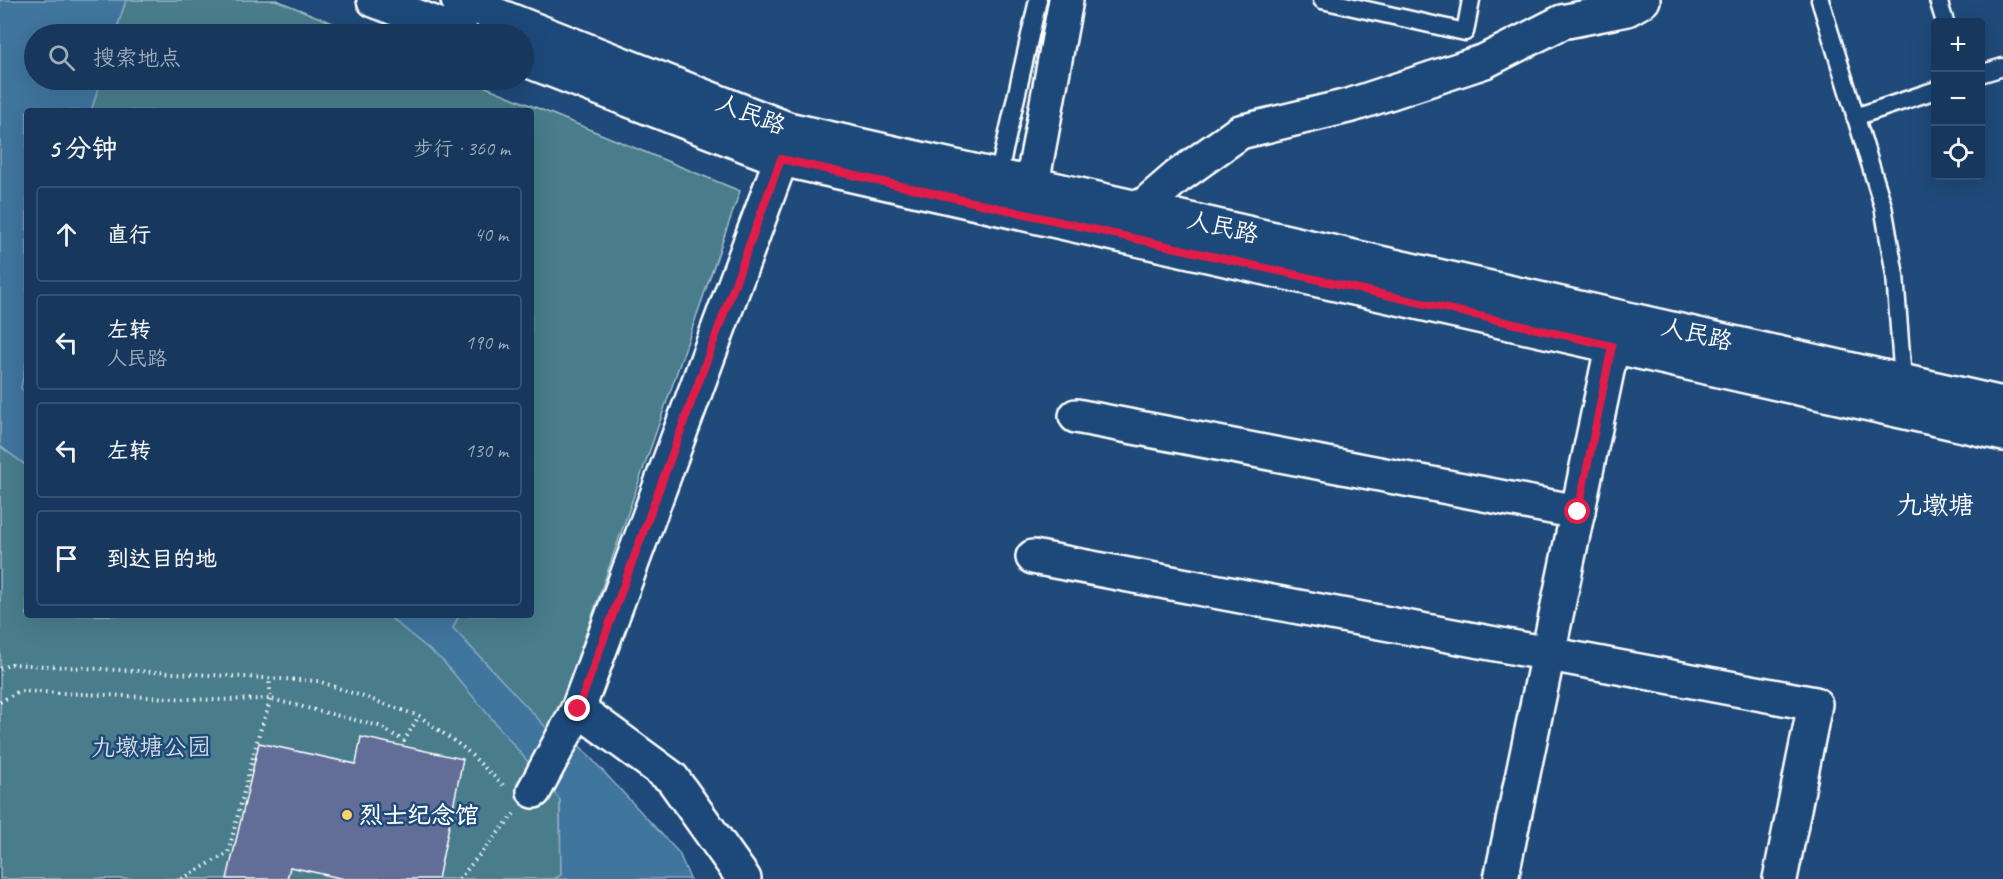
<!DOCTYPE html>
<html lang="zh">
<meta charset="utf-8">
<style>
:root{--surface:#17385c;--page:#203f62;--text:#f1f3f6;--muted:#9eacbb;--line:#365272}
body{margin:0;font-family:Caveat,"LXGW WenKai TC",sans-serif;background:var(--page);color:var(--text)}
.controls{position:absolute;right:18px;top:18px;display:grid;overflow:hidden;border-radius:6px;box-shadow:0 6px 24px #0002}
.controls button{width:54px;height:54px;display:grid;place-items:center;padding:0;border:0;border-bottom:2px solid var(--line);background:var(--surface);color:var(--text);font:30px sans-serif}
.stop{position:absolute;width:18px;height:18px;margin:-14px;border:4px solid #e11d48;border-radius:50%;background:#fff}
.stop.end{background:#e11d48;border-color:#fff;box-shadow:0 2px 6px #0008}
.list{margin:0;padding:0;list-style:none}
h2{display:flex;justify-content:space-between;align-items:center;height:78px;margin:0;padding:0 24px;font-size:26px}
h2 small{font-size:20px;font-weight:400;color:var(--muted)}
.list li{display:grid;grid-template-columns:39px 1fr auto;gap:18px;align-items:center;box-sizing:border-box;height:96px;margin:0 12px 12px;padding:0 12px;border:2px solid var(--line);border-radius:6px}
.list b{display:block;font-size:22px;white-space:nowrap}
.list p{margin:0;font-size:20px;white-space:nowrap;color:var(--muted)}
.list em{font-size:20px;font-style:normal;color:var(--muted)}
.icon{flex:none;width:33px;height:33px;fill:none;stroke:currentColor;stroke-width:2;stroke-linecap:round;stroke-linejoin:round}
.map{position:relative;flex:none;width:2003px;height:879px;overflow:hidden}
.search{position:absolute;background:var(--surface);box-shadow:0 6px 24px #0002;left:24px;top:24px;width:510px;height:66px;display:flex;align-items:center;gap:15px;box-sizing:border-box;padding:0 21px;border-radius:33px;color:var(--muted);font-size:22px}
.panel{position:absolute;background:var(--surface);box-shadow:0 6px 24px #0002;left:24px;top:108px;width:510px;height:510px;border-radius:6px}
.map>svg:first-child{display:block}
</style>
<div class="map">
<svg width="2003" height="879" viewBox="0 0 2003 879">
<rect width="100%" height="100%" fill="#1f4a7a"/>
<filter id="ink" filterUnits="userSpaceOnUse"><feTurbulence type="fractalNoise" baseFrequency=".0167" numOctaves="2"/><feDisplacementMap in="SourceGraphic" scale="12" xChannelSelector="R" yChannelSelector="G"/><feConvolveMatrix kernelMatrix="1 2 1 2 8 2 1 2 1" color-interpolation-filters="sRGB"/></filter>
<g filter="url(#ink)">
<g fill="#487d8c" stroke="#a4bec6" stroke-width="1.5">
<polygon points="126,0 276,0 360,34 115,34"/>
<polygon points="101,80 469,80 740,191 550,737 560,800 561,876 554,879 0,879 0,446 27,466 27,615 531,615 531,111 91,111"/>
</g>
<g fill="#41759e" stroke="#8dacc5" stroke-width="1.5">
<polygon points="0,0 126,0 115,34 34,34 34,80 101,80 91,111 27,111 27,358 21,388 27,393 27,466 0,446"/>
<polygon points="387,615 459,615 453,628 572,755 576,742 679,853 690,879 554,879 561,875 560,800 443,661"/>
</g>
<polygon fill="#626d98" stroke="#fff" stroke-width="1.5" points="361,737 463,759 438,879 345,879 290,867 287,879 227,879 259,743 356,764"/>
<g fill="none" stroke-linecap="round" stroke-linejoin="round">
<g stroke="#fff" stroke-width="21">
<g id="lane">
<polyline points="1322,0 1465,32 1471,0"/>
<polyline points="1820,0 1883,206 1895,275 1903,381"/>
<polyline points="1938,0 1945,22"/>
<polyline points="1980,74 2003,67"/>
<polyline points="1855,117 1936,90"/>
<polyline points="998,177 1038,0"/>
</g>
</g>
<g stroke="#fff" stroke-width="38">
<g id="street">
<polyline points="1032,184 1066,0"/>
<polyline points="1140,209 1177,177 1240,132 1352,105 1485,61 1562,22 1627,9 1643,0"/>
<polyline points="1076,416 1578,512"/>
<polyline points="1033,557 1815,704 1780,879"/>
<polyline points="534,791 578,709"/>
<polyline points="744,879 672,778 578,709 781,159"/>
<polyline points="1501,879 1612,347"/>
</g>
</g>
<g stroke="#fff" stroke-width="38">
<g id="secondary">
<polyline points="374,0 462,34"/>
<polyline points="458,0 788,129 2003,404"/>
<polyline points="524,59 781,159 2003,434"/>
</g>
</g>
<g stroke="#fff" stroke-width="4" stroke-dasharray="1.5 4.5" stroke-linecap="butt">
<polyline points="0,669 11,664 318,681 419,716 465,749 505,787"/>
<polyline points="0,702 19,691 213,700 271,699 379,726 404,741 419,716"/>
<polyline points="182,879 228,853 259,734 271,699 269,678"/>
<polyline points="459,879 514,814"/>
</g>
<use href="#lane" stroke="#1f4a7a" stroke-width="16"/>
<use href="#street" stroke="#1f4a7a" stroke-width="33"/>
<use href="#secondary" stroke="#1f4a7a" stroke-width="33"/>
</g>
</g>
<g fill="none" stroke-linecap="round" stroke-linejoin="round" filter="url(#ink)">
<polyline stroke="#e11d48" stroke-width="8" points="578,709 781,159 1612,346 1578,512"/>
</g>
<circle fill="#ffd166" stroke="#1f4a7a" stroke-width="2" cx="347" cy="815" r="6"/>
<g text-anchor="middle" stroke-width="5" stroke-linejoin="round" paint-order="stroke">
<g font-size="24" fill="#fff" stroke="#1f4a7a">
<text transform="translate(751 114) rotate(21)" y="8">人民路</text>
<text transform="translate(1223 227) rotate(13)" y="8">人民路</text>
<text transform="translate(1697 334) rotate(13)" y="8">人民路</text>
</g>
<g font-size="24" fill="#d1dee2" stroke="#1f4a7a">
<text x="151" y="755">九墩塘公园</text>
</g>
<g font-size="24" font-weight="bold" fill="#fff" stroke="#1f4a7a" text-anchor="start">
<text x="359" y="823">烈士纪念馆</text>
</g>
<g font-size="26" fill="#fff" stroke="#1f4a7a">
<text x="1935" y="514">九墩塘</text>
</g>
</g>
</svg>
<div class="controls">
<button>+</button>
<button>−</button>
<button><svg class="icon" aria-label="locate" viewBox="0 0 24 24"><circle cx="12" cy="12" r="6"/><path d="M12 2v4M12 18v4M2 12h4M18 12h4"/></svg></button>
</div>
<div class="stop" style="left:1578px;top:512px"></div>
<div class="stop end" style="left:578px;top:709px"></div>
<div class="search"><svg class="icon" aria-label="search" viewBox="0 0 24 24"><circle cx="10" cy="10" r="6"/><path d="M15 15l6 6"/></svg>搜索地点</div>
<section class="panel">
<h2>5 分钟<small>步行 · 360 m</small></h2>
<ul class="list">
<li><svg class="icon" aria-label="ahead" viewBox="0 0 24 24"><path d="M12 20V5M6 11l6-6 6 6"/></svg><div><b>直行</b></div><em>40 m</em></li>
<li><svg class="icon" aria-label="left" viewBox="0 0 24 24"><path d="M17 20v-9H6M10 6l-5 5 5 5"/></svg><div><b>左转</b><p>人民路</p></div><em>190 m</em></li>
<li><svg class="icon" aria-label="left" viewBox="0 0 24 24"><path d="M17 20v-9H6M10 6l-5 5 5 5"/></svg><div><b>左转</b></div><em>130 m</em></li>
<li><svg class="icon" aria-label="arrive" viewBox="0 0 24 24"><path d="M6 21V4h12l-3 4 3 4H6"/></svg><div><b>到达目的地</b></div></li>
</ul>
</section>
</div>
